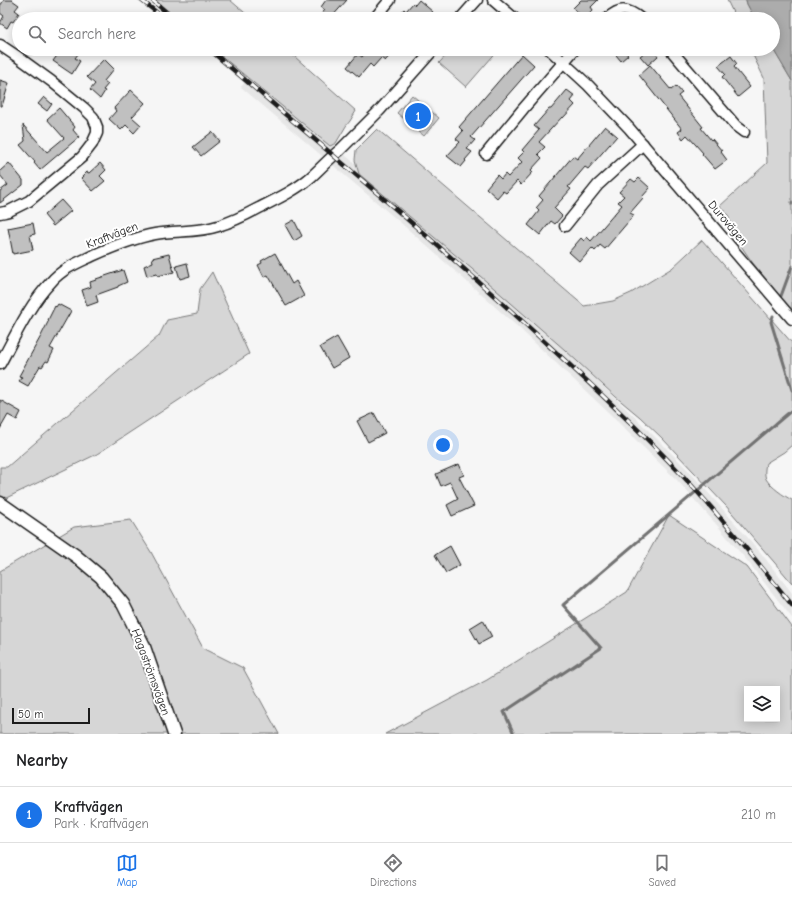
<!DOCTYPE html>
<meta charset="utf-8">
<style>
:root{--surface:#fff;--page:#f6f6f6;--text:#202124;--muted:#757577;--line:#e0e0e0;--accent:#1a73e8}
body{margin:0;font-family:"Comic Neue",sans-serif;background:var(--page);color:var(--text)}
.controls{position:absolute;right:12px;bottom:12px;display:grid;overflow:hidden;border-radius:0px;box-shadow:0 2px 10px #0003}
.controls button{width:36px;height:36px;display:grid;place-items:center;padding:0;border:0;border-bottom:1px solid var(--line);background:var(--surface);color:var(--text);font:20px sans-serif}
.scale{position:absolute;left:12px;bottom:10px;width:78px;box-sizing:border-box;padding-left:4px;border:2px solid #1c1c1c;border-top:0;font-size:11px;line-height:14px;white-space:nowrap;color:#1c1c1c;-webkit-text-stroke:3px #fff;paint-order:stroke}
.you{position:absolute;left:443px;top:445px;width:14px;height:14px;margin:-10px;border:3px solid #fff;border-radius:50%;background:#1a73e8;box-shadow:0 0 0 6px #1a73e833}
.badge{display:grid;place-items:center;width:26px;height:26px;border-radius:50%;background:var(--accent);color:#fff;font-size:13px;font-weight:700}
.pin{position:absolute;translate:-50% -50%;border:2px solid #fff;box-shadow:0 1px 4px #0006}
.list{margin:0;padding:0;list-style:none}
h2{display:flex;justify-content:space-between;align-items:center;height:52px;margin:0;padding:0 16px;font-size:17px}
h2 small{font-size:13px;font-weight:400;color:var(--muted)}
.list li{display:grid;grid-template-columns:26px 1fr auto;gap:12px;align-items:center;box-sizing:border-box;height:56px;padding:0 16px;border-top:1px solid var(--line)}
.list b{display:block;font-size:15px;white-space:nowrap}
.list p{margin:0;font-size:13px;white-space:nowrap;color:var(--muted)}
.list em{font-size:13px;font-style:normal;color:var(--muted)}
.icon{flex:none;width:22px;height:22px;fill:none;stroke:currentColor;stroke-width:2;stroke-linecap:round;stroke-linejoin:round}
.map{position:relative;flex:none;width:792px;height:734px;overflow:hidden}
.search{position:absolute;background:var(--surface);box-shadow:0 2px 10px #0003;left:12px;right:12px;top:12px;height:44px;display:flex;align-items:center;gap:10px;box-sizing:border-box;padding:0 14px;border-radius:22px;color:var(--muted);font-size:15px}
.sheet{height:108px;background:var(--surface)}
nav{display:flex;justify-content:space-around;align-items:center;box-sizing:border-box;height:56px;border-top:1px solid var(--line);background:var(--surface);font-size:11px;color:var(--muted)}
nav a{display:grid;justify-items:center;gap:2px}
nav .on{color:var(--accent)}
.map>svg:first-child{display:block}
</style>
<div class="map">
<svg width="792" height="734" viewBox="0 0 792 734">
<rect width="100%" height="100%" fill="#f6f6f6"/>
<filter id="ink" filterUnits="userSpaceOnUse"><feTurbulence type="fractalNoise" baseFrequency=".025" numOctaves="2"/><feDisplacementMap in="SourceGraphic" scale="8" xChannelSelector="R" yChannelSelector="G"/><feConvolveMatrix kernelMatrix="1 2 1 2 8 2 1 2 1" color-interpolation-filters="sRGB"/></filter>
<g filter="url(#ink)">
<polygon fill="#e6e6e6" points="251,75 412,212 573,357 651,433 688,470 727,514 761,553 792,593 792,618 749,563 716,524 677,480 640,444 609,413 519,328 402,224 241,87"/>
<g fill="#d6d6d6" stroke="#797979" fill-rule="evenodd">
<polygon points="155,0 230,0 252,19 178,19"/>
<polygon points="727,0 746,0 747,4 755,19 736,19"/>
<polygon points="213,49 286,49 356,111 350,121 346,126 336,143 330,146"/>
<polygon points="452,49 499,49 466,87 439,63"/>
<polygon points="750,49 773,49 792,81 792,311 752,262 735,237 728,215 720,206 767,163 764,78"/>
<polygon points="412,95 439,118 424,136 397,113"/>
<path d="M 377,129 L 584,306 L 613,301 L 631,293 L 672,268 L 702,240 L 792,343 L 792,445 L 784,452 L 766,463 C 765,468 764,474 766,479 C 771,487 784,496 792,500 L 792,583 L 726,506 L 662,438 L 640,417 L 616,397 L 565,350 L 472,269 L 359,174 L 355,160 L 356,150 Z"/>
<polygon points="212,272 249,354 97,454 0,501 0,467 7,467 159,336 167,320 197,314 200,289"/>
<path d="M 669,515 L 747,567 L 792,627 L 792,734 L 385,734 L 487,680 L 627,592 ZM 747,689 L 777,689 L 777,719 L 747,719 Z"/>
<polygon points="131,520 151,552 203,648 243,668 279,734 0,734 0,571 74,527"/>
</g>
<polygon fill="#acacac" stroke="#727272" points="746,0 792,0 792,81 773,49 773,19 755,19 747,4"/>
<g fill="none" stroke-linecap="round" stroke-linejoin="round">
<g stroke="#727272" stroke-width="3">
<polyline points="792,202 792,204"/>
<polyline points="781,296 792,266"/>
<polyline points="773,316 771,322 792,390"/>
<polyline points="514,734 504,712 601,648 563,605 792,410"/>
</g>
</g>
<g fill="#c0c0c0" stroke="#1c1c1c">
<polygon points="4,0 12,0 19,5 15,10 19,13 13,22 11,21 7,28 0,23 4,16 0,13 0,6"/>
<polygon points="326,0 347,0 330,19 317,19 325,10 321,7"/>
<polygon points="419,0 433,12 427,19 396,19 404,9 406,11 413,3 415,5"/>
<polygon points="581,0 598,0 591,7 593,10 585,19 573,8"/>
<polygon points="62,49 82,49 75,58 80,61 72,74 66,70 53,61"/>
<polygon points="369,49 396,49 385,61 381,58 373,67 370,64 359,77 347,67 358,54 362,57"/>
<polygon points="611,49 622,49 628,55 621,61"/>
<polygon points="649,49 652,49 658,56 648,65 640,56"/>
<polygon points="522,54 534,65 471,137 475,140 467,149 472,152 465,160 466,161 461,167 447,156 460,142 456,139 463,131 459,127"/>
<polygon points="731,56 737,64 734,67 750,87 738,97 722,77 725,74 718,66"/>
<polygon points="104,59 114,69 104,81 108,84 103,90 105,91 100,99 90,90 95,84 87,77"/>
<polygon points="650,65 671,90 676,86 682,93 678,96 703,127 701,128 711,140 712,139 722,151 721,152 727,160 715,169 702,154 703,153 687,135 683,139 678,132 682,129 639,75"/>
<polygon points="0,80 9,83 2,106 0,106"/>
<polygon points="131,90 145,103 132,117 141,125 134,133 126,125 121,130 109,119 116,111 114,108"/>
<polygon points="567,90 575,96 571,101 575,105 563,118 562,117 539,142 545,147 538,154 542,158 531,170 533,172 521,185 517,181 506,193 503,191 497,198 486,188 497,175 501,179 505,174 508,177 522,162 518,158 524,152 522,150 539,130 534,126 549,109 551,109"/>
<polygon points="44,97 52,104 47,111 38,104"/>
<polygon points="59,108 75,127 73,130 79,137 40,170 34,163 35,162 20,145 25,141 23,125 47,152 64,138 47,119"/>
<polygon points="605,126 617,136 588,169 585,167 568,187 571,189 554,208 562,216 555,224 551,221 540,235 528,225 539,211 536,208 543,200 539,196 573,156 577,159"/>
<polygon points="212,132 220,141 201,156 193,147"/>
<polygon points="9,163 23,180 23,185 0,203 0,191 8,185 0,175 0,171"/>
<polygon points="100,163 106,170 100,176 105,181 93,191 81,178 87,172 89,173"/>
<polygon points="639,178 650,188 642,197 643,198 630,213 634,215 605,249 600,245 595,251 592,248 580,262 569,252 581,238 584,241 587,237 591,241 622,205 618,202 624,196 619,192 631,179 635,182"/>
<polygon points="61,200 71,211 53,226 44,215"/>
<polygon points="294,220 302,236 294,241 285,225"/>
<polygon points="33,223 35,234 30,235 33,250 13,254 8,228"/>
<polygon points="275,253 292,284 296,281 304,296 286,306 268,275 264,277 258,265 262,263 261,261"/>
<polygon points="169,254 174,272 158,276 157,274 147,276 144,266 153,262 152,258"/>
<polygon points="187,263 190,276 180,279 176,266"/>
<polygon points="123,270 127,282 118,286 118,287 96,295 98,302 87,306 82,290 91,287 90,282 96,280 96,279"/>
<polygon points="58,304 71,311 50,348 54,350 48,362 46,361 42,367 40,366 28,386 19,381 22,377 19,376 41,336 49,320 48,320 55,306 56,307"/>
<polygon points="337,337 349,358 332,368 320,347"/>
<polygon points="0,400 21,412 17,420 8,415 0,429"/>
<polygon points="374,413 385,433 368,442 357,421"/>
<polygon points="459,464 464,475 459,477 474,506 452,516 447,505 458,499 450,482 441,486 436,474"/>
<polygon points="450,546 460,565 446,573 435,555"/>
<polygon points="483,620 492,637 479,644 470,628"/>
</g>
<g fill="none" stroke-linecap="round" stroke-linejoin="round">
<g stroke="#1c1c1c" stroke-width="13">
<g id="minor">
<polyline points="493,0 515,19"/>
<polyline points="374,19 390,0"/>
<polyline points="460,19 477,0"/>
<path d="M 607,19 C 620,7 628,8 641,19"/>
<polyline points="0,45 18,57 51,81 84,108 93,117 97,127 97,133 92,144 82,157 29,201 9,211 5,212 0,213"/>
<polyline points="549,49 588,85 629,128 792,319"/>
<polyline points="670,49 736,126 744,132"/>
<polyline points="486,154 523,109 575,49"/>
<polyline points="565,226 598,185 643,144"/>
<path d="M 0,364 C 15,336 29,305 51,282 C 62,269 77,263 92,256 C 112,247 133,238 155,234 C 175,230 197,233 218,226 C 232,222 246,215 259,208 C 277,199 296,190 311,177 C 321,168 330,158 340,150 L 380,110 L 434,49"/>
</g>
</g>
<g stroke="#1c1c1c" stroke-width="15">
<polyline id="tertiary" points="0,503 76,556 101,577 123,604 143,644 174,734"/>
</g>
<use href="#minor" stroke="#fff" stroke-width="10"/>
<use href="#tertiary" stroke="#fff" stroke-width="12"/>
<g stroke="#1c1c1c" stroke-width="4.5">
<g id="rail">
<polyline points="141,0 165,19"/>
<polyline points="152,0 174,19"/>
<path d="M 209,49 C 323,147 438,243 548,345 C 594,387 640,430 682,475 C 721,517 757,561 792,605"/>
</g>
</g>
<use href="#rail" stroke="#fff" stroke-width="3" stroke-dasharray="9" stroke-linecap="butt"/>
</g>
</g>
<g text-anchor="middle" stroke-width="4" stroke-linejoin="round" paint-order="stroke">
<g font-size="12" fill="#1c1c1c" stroke="#fff">
<text transform="translate(728 223) rotate(50)" y="4">Durovägen</text>
<text transform="translate(112 235) rotate(-21)" y="4">Kraftvägen</text>
<text transform="translate(151 672) rotate(70)" y="4">Hagaströmsvägen</text>
</g>
</g>
</svg>
<div class="controls">
<button><svg class="icon" aria-label="layers" viewBox="0 0 24 24"><path d="M12 4l9 5-9 5-9-5zM3 14l9 5 9-5"/></svg></button>
</div>
<div class="scale">50 m</div>
<div class="you"></div>
<div class="pin badge" style="left:418px;top:116px">1</div>
<div class="search"><svg class="icon" aria-label="search" viewBox="0 0 24 24"><circle cx="10" cy="10" r="6"/><path d="M15 15l6 6"/></svg>Search here</div>
</div>
<section class="sheet">
<h2>Nearby<small></small></h2>
<ul class="list">
<li><span class="badge">1</span><div><b>Kraftvägen</b><p>Park · Kraftvägen</p></div><em>210 m</em></li>
</ul>
</section>
<nav>
<a class="on"><svg class="icon" aria-label="map" viewBox="0 0 24 24"><path d="M3 6l6-2 6 2 6-2v14l-6 2-6-2-6 2zM9 4v14M15 6v14"/></svg>Map</a>
<a><svg class="icon" aria-label="directions" viewBox="0 0 24 24"><path d="M12 3l9 9-9 9-9-9zM9 14v-3h6M13 9l2 2-2 2"/></svg>Directions</a>
<a><svg class="icon" aria-label="saved" viewBox="0 0 24 24"><path d="M7 4h10v16l-5-4-5 4z"/></svg>Saved</a>
</nav>
